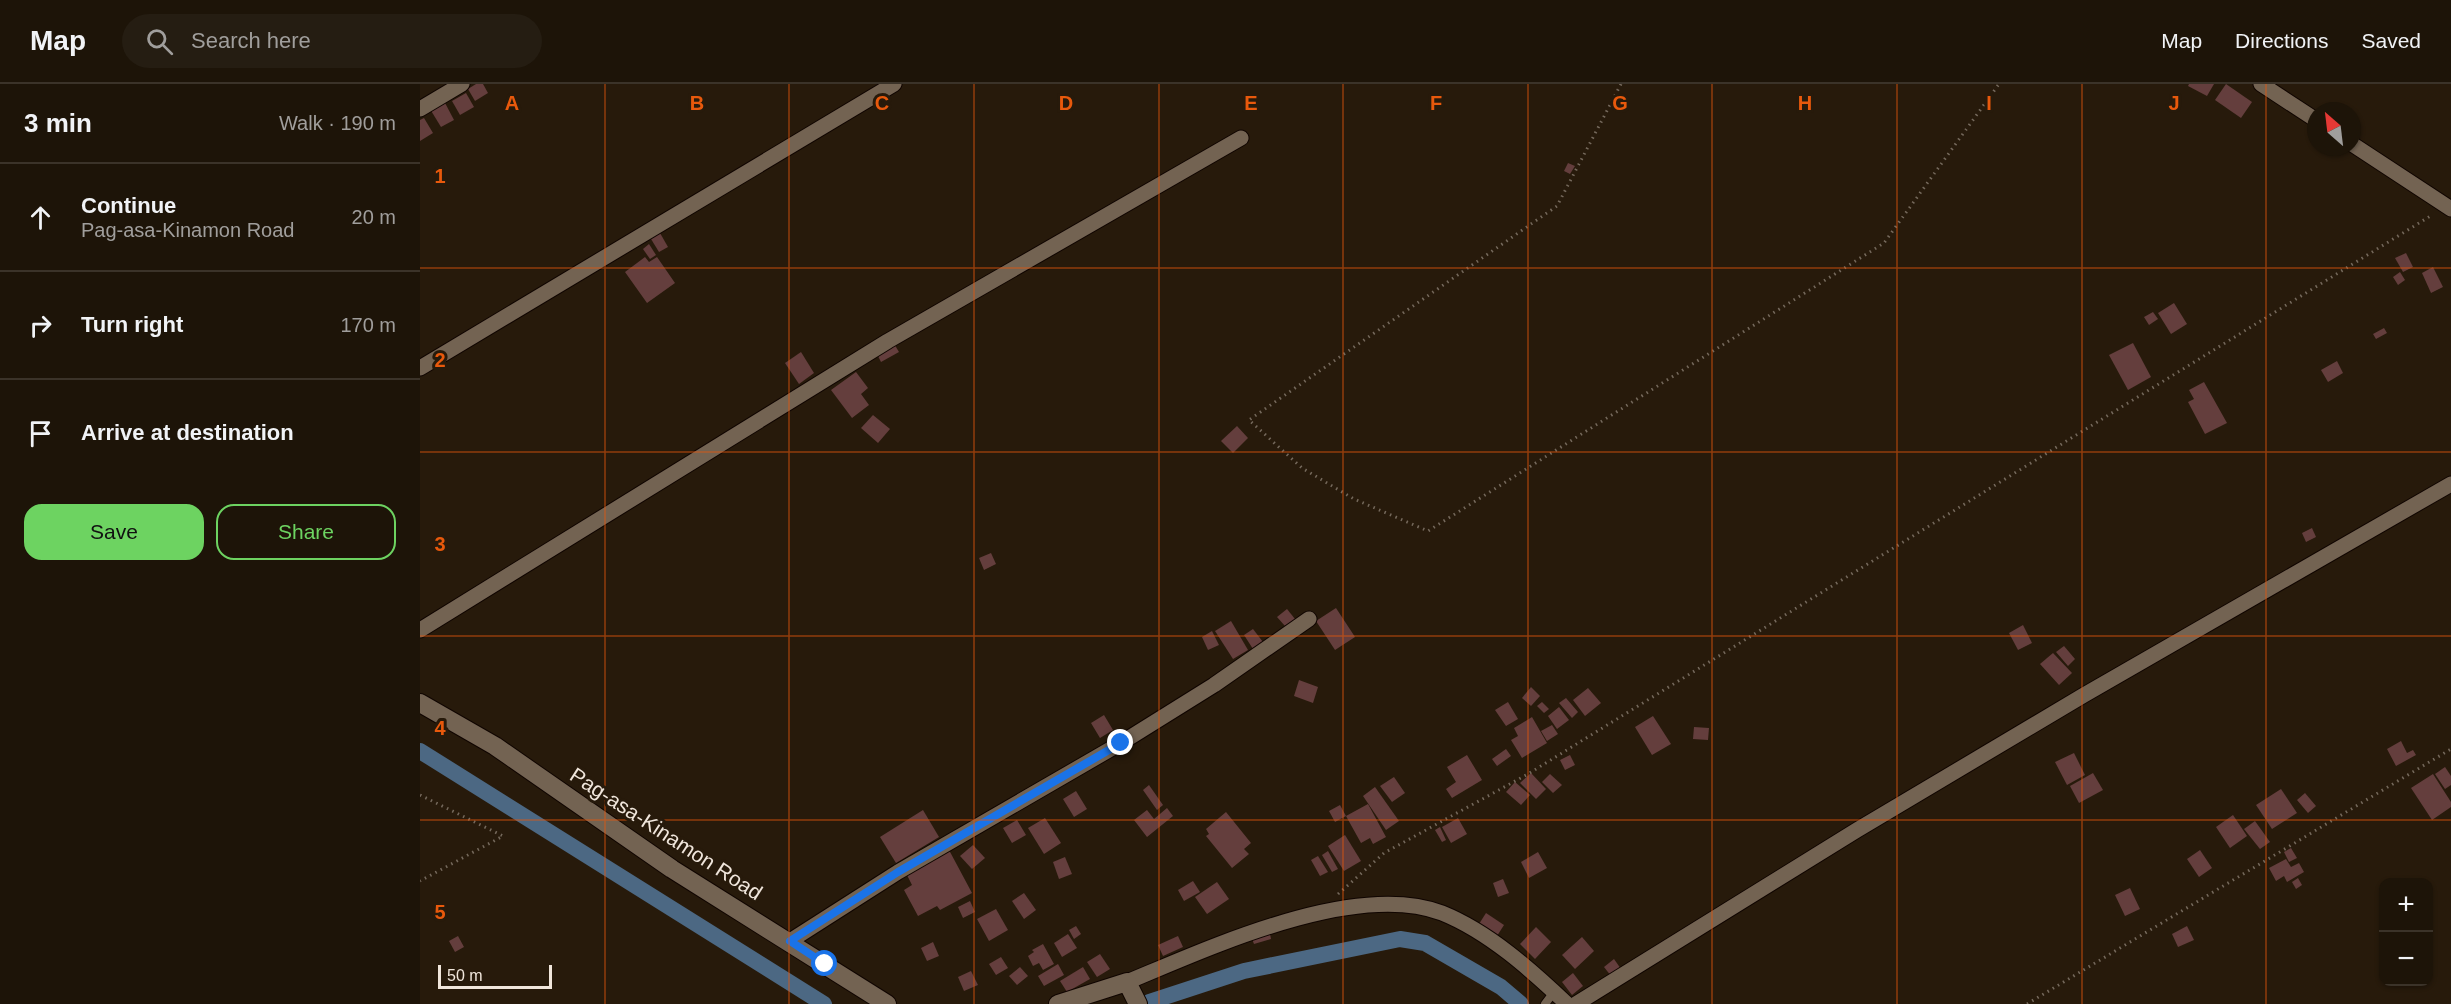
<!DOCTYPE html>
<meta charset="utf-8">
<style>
:root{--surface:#1d1408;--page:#251d12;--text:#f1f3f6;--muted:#a09e9c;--line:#3b3329;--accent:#6dd361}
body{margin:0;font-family:Arial,sans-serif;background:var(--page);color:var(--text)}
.controls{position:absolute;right:18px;bottom:18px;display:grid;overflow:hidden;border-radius:12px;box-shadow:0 2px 4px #0004}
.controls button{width:54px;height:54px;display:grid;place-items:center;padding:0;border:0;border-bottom:2px solid var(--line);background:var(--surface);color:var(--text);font:30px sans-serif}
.compass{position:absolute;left:1887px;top:18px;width:54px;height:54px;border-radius:50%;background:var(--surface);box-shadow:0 2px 4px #0004;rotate:332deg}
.scale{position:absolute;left:18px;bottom:15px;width:114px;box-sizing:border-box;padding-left:6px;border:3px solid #f0e6dc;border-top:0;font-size:16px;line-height:21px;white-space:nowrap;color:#f0e6dc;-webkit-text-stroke:4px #271a0b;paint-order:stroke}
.stop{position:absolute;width:18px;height:18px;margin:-14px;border:4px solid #1a73e8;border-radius:50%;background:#fff}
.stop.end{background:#1a73e8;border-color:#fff;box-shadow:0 2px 6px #0008}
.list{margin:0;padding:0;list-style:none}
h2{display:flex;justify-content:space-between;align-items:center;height:78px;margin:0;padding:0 24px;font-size:26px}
h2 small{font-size:20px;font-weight:400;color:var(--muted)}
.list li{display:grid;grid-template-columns:39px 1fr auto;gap:18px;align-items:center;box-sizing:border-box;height:108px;padding:0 24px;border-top:2px solid var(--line)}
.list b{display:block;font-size:22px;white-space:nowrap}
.list p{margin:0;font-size:20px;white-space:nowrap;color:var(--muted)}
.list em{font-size:20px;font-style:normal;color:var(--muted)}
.actions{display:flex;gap:12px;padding:18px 24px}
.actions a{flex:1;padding:14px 0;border:2px solid var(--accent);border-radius:18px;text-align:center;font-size:21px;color:var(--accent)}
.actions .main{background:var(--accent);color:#111}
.icon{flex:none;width:33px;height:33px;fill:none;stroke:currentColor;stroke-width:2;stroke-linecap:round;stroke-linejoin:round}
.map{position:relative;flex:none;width:2031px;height:920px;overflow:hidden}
header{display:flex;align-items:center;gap:36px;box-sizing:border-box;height:84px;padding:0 30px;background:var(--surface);border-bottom:2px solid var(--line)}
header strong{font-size:28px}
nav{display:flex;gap:33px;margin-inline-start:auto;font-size:21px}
.search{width:420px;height:54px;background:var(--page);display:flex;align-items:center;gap:15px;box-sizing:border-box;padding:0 21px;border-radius:33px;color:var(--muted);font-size:22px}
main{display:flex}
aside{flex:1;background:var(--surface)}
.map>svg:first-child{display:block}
</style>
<header>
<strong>Map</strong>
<div class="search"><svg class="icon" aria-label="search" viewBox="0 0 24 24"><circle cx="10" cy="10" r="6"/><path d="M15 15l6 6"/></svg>Search here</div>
<nav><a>Map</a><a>Directions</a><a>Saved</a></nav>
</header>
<main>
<aside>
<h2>3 min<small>Walk · 190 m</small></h2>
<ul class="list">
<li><svg class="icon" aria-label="ahead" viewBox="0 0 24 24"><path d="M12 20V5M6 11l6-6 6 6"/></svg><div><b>Continue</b><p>Pag-asa-Kinamon Road</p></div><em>20 m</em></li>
<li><svg class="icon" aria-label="right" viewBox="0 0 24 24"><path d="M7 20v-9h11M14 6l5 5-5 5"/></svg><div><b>Turn right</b></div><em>170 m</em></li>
<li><svg class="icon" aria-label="arrive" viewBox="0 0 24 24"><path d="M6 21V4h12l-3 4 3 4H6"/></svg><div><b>Arrive at destination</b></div></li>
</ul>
<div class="actions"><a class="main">Save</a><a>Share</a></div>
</aside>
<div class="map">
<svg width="2031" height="920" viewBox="0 0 2031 920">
<rect width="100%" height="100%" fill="#271a0b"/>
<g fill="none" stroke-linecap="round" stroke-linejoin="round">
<g stroke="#4c6883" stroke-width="16">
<polyline points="0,667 404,920"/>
<polyline points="729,918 824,887 980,855 1005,859 1081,903 1101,920"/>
</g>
</g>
<g fill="#643e3d">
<polygon points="56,0 63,0 68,9 55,17 48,5"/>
<polygon points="1769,0 1794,0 1787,12 1768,2"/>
<polygon points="1806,0 1832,18 1821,34 1795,16"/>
<polygon points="46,9 54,23 40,31 32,17"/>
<polygon points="24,17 34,36 21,43 10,25"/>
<polygon points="4,34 13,49 0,57 0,36"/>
<polygon points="1148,79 1155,82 1150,90 1144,87"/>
<polygon points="240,149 248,163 239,168 231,155"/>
<polygon points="229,160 236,171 230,175 223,165"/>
<polygon points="1986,169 1993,183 1983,188 1975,174"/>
<polygon points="225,173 229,178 237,173 255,199 227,219 205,188"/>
<polygon points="2013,183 2023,203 2011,209 2002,189"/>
<polygon points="1980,188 1985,196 1978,201 1973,193"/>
<polygon points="1754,219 1767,240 1751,250 1738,229"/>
<polygon points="1733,228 1738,235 1729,241 1724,233"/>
<polygon points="1964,244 1967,249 1956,255 1953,250"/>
<polygon points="473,258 479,268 461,278 456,268"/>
<polygon points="1713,259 1731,293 1708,306 1689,271"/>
<polygon points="381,268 394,289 379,300 365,279"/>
<polygon points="1917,277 1923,289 1908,298 1901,286"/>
<polygon points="436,288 448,304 441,310 449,321 432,334 411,306"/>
<polygon points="1784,298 1807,339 1785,350 1768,318 1774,315 1769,306"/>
<polygon points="453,331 470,345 458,359 441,344"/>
<polygon points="817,342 828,354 813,369 801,357"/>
<polygon points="1892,444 1896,453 1886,458 1882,449"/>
<polygon points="571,469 576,480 564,486 559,474"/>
<polygon points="916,524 935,553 915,566 896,537"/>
<polygon points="867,525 875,535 865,542 857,533"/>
<polygon points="811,537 828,566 813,575 795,547"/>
<polygon points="1603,541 1612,559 1598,566 1589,549"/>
<polygon points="833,545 843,558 833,565 824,551"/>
<polygon points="792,547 799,561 788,566 782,553"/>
<polygon points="1644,562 1655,575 1648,582 1636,568"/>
<polygon points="1633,569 1652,589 1639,601 1620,580"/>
<polygon points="879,596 898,603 893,619 874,612"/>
<polygon points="1111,603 1120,612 1111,622 1102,614"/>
<polygon points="1168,604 1181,619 1165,632 1153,616"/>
<polygon points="1146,614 1158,628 1152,634 1139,619"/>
<polygon points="1088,618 1098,635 1086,642 1075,626"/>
<polygon points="1122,618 1129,625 1124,629 1117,622"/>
<polygon points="1139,623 1149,636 1137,645 1128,632"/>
<polygon points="684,631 693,646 680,654 671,639"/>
<polygon points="1233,632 1251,660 1232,671 1215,643"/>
<polygon points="1112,633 1127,659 1102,674 1091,656 1098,652 1094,644"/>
<polygon points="1132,641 1138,650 1127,657 1121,647"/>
<polygon points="1274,643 1289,644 1288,656 1273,655"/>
<polygon points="1981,657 1987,669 1993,666 1996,671 1976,682 1967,665"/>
<polygon points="1086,665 1091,672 1077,682 1072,675"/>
<polygon points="1654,669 1665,691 1647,701 1635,678"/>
<polygon points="1047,671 1062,696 1032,714 1026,705 1036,698 1027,683"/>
<polygon points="1150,671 1155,681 1145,686 1140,676"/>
<polygon points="2025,683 2031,692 2031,701 2025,705 2015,690"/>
<polygon points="1111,689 1126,705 1116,715 1100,699"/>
<polygon points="1673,689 1683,706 1659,719 1650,702"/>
<polygon points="1130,690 1142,701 1133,709 1122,698"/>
<polygon points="2013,690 2031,718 2031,723 2012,736 1991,704"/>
<polygon points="974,693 985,709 972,718 960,702"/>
<polygon points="1095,698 1110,711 1101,721 1086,708"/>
<polygon points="729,701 743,721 737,726 723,706"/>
<polygon points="955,703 979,737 966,746 943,712"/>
<polygon points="1861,705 1877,729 1852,745 1836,721"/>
<polygon points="656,707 667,725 654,733 643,715"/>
<polygon points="1885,709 1896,722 1888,729 1877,716"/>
<polygon points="948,720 966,753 953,760 950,754 941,759 926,732 915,738 909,727 920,721 926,732"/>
<polygon points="747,724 753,732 727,753 714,736 727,726 734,735"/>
<polygon points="503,726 519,753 476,779 460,753"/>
<polygon points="806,728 831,759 824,765 829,770 812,784 786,752 789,750 786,745"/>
<polygon points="1813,731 1827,752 1810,764 1796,743"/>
<polygon points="625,734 641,759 624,770 608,744"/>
<polygon points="1038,734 1047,750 1031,759 1022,743"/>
<polygon points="597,736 606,751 592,759 583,744"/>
<polygon points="1835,737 1850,758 1840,765 1824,745"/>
<polygon points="1020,743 1026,756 1022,758 1015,746"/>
<polygon points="925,751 941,777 924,787 908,762"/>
<polygon points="553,761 565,774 552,785 540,772"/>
<polygon points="1871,764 1877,774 1869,778 1864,768"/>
<polygon points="529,766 552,809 520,826 517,822 498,832 484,806 492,801 486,789"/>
<polygon points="1780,766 1792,784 1779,793 1767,775"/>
<polygon points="908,767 918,785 912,788 902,771"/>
<polygon points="1118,768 1127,784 1109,794 1101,778"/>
<polygon points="898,772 908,788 900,792 891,776"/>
<polygon points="645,773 652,790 639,795 633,778"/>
<polygon points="1866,775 1871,783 1879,779 1884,788 1867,798 1864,792 1856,797 1849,784"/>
<polygon points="1878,794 1882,801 1876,805 1872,798"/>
<polygon points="1083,795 1089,809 1078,813 1073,799"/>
<polygon points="773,797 780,808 764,817 758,806"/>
<polygon points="797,798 809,815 787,830 775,813"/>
<polygon points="1710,804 1720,825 1705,832 1695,811"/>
<polygon points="604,809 616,826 604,835 592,817"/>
<polygon points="550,817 555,828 543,834 538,823"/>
<polygon points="576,825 588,846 569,857 557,835"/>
<polygon points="1066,829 1084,841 1077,852 1059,840"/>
<polygon points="656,842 661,850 654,855 649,846"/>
<polygon points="1767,842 1774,856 1758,863 1752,850"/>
<polygon points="1116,843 1131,858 1115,875 1100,860"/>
<polygon points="648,850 657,864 642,873 634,859"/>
<polygon points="850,850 851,855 834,860 832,855"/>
<polygon points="38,852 44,863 35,868 29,857"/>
<polygon points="758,852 763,863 743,872 738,861"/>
<polygon points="1162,853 1174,867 1155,885 1142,871"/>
<polygon points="513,858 519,872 507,877 501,864"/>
<polygon points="623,860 634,880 623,886 619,879 613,882 608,872 614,868 612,866"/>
<polygon points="680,870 690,885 677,893 667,878"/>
<polygon points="581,873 588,884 576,891 569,880"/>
<polygon points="1194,875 1201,885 1191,892 1184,883"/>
<polygon points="638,880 644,891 624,902 618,892"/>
<polygon points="600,883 608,892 597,901 589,892"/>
<polygon points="663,883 670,895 647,908 640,897"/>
<polygon points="551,887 558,901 544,907 538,893"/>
<polygon points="1153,889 1163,902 1152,911 1142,898"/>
</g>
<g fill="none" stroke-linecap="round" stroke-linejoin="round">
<g stroke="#100500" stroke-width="10">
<polyline id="service" points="1125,920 1134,908"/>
</g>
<g stroke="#100500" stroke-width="17">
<g id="minor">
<polyline points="1841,0 1896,36"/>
<polyline points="0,25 42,0"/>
<polyline points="1932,60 2031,125"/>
<polyline points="0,284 474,0"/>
<polyline points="0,546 468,257 821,54"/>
<polyline points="370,857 478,788 701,659 794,601 889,535"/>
<path d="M 707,898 C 789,864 935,796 1022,829 C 1069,848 1111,886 1147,920"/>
<polyline points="1156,920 1437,746 1664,611 2031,400"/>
</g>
</g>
<g stroke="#100500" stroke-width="20">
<g id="tertiary">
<polyline points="0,619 75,662 252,785 467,920"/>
<polyline points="638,920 707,898 718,920"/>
</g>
</g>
<g stroke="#75695c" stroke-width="3" stroke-dasharray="1.5 4.5" stroke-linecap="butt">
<polyline points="1201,0 1137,122 829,336 882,384 934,415 1008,447 1464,159 1579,0"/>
<polyline points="0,711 83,752 0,797"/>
<polyline points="918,810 964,769 1108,690 2012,131"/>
<polyline points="1607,920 2031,665"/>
</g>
<use href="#service" stroke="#736352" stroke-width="8"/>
<use href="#minor" stroke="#736352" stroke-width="15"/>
<use href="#tertiary" stroke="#736352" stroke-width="18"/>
</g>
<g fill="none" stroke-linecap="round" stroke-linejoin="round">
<polyline stroke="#1a73e8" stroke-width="8" points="405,880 370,857 478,788 701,659"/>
</g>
<path fill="none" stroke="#e8590c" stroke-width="1.5" stroke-opacity="0.55" d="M 185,0 L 185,920M 369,0 L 369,920M 554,0 L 554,920M 739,0 L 739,920M 923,0 L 923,920M 1108,0 L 1108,920M 1292,0 L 1292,920M 1477,0 L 1477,920M 1662,0 L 1662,920M 1846,0 L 1846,920M 0,184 L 2031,184M 0,368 L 2031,368M 0,552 L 2031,552M 0,736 L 2031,736"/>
<g text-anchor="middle" stroke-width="6" stroke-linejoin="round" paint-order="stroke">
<g font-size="21" fill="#f0e6dc" stroke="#271a0b">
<text transform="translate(246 750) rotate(33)" y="7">Pag-asa-Kinamon Road</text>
</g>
</g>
<g font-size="20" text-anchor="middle" font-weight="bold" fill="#e8590c" stroke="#271a0b" stroke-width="6" stroke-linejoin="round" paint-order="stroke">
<text x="92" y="26">A</text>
<text x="277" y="26">B</text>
<text x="462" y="26">C</text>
<text x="646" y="26">D</text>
<text x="831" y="26">E</text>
<text x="1016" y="26">F</text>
<text x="1200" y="26">G</text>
<text x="1385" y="26">H</text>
<text x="1569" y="26">I</text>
<text x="1754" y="26">J</text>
<text x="20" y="99">1</text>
<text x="20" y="283">2</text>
<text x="20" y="467">3</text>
<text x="20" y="651">4</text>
<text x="20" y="835">5</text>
</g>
</svg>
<div class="controls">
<button>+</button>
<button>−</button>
</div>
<svg class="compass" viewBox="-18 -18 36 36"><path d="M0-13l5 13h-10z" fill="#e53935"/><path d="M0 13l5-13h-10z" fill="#a09e9c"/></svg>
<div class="scale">50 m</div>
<div class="stop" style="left:405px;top:880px"></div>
<div class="stop end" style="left:701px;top:659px"></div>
</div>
</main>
